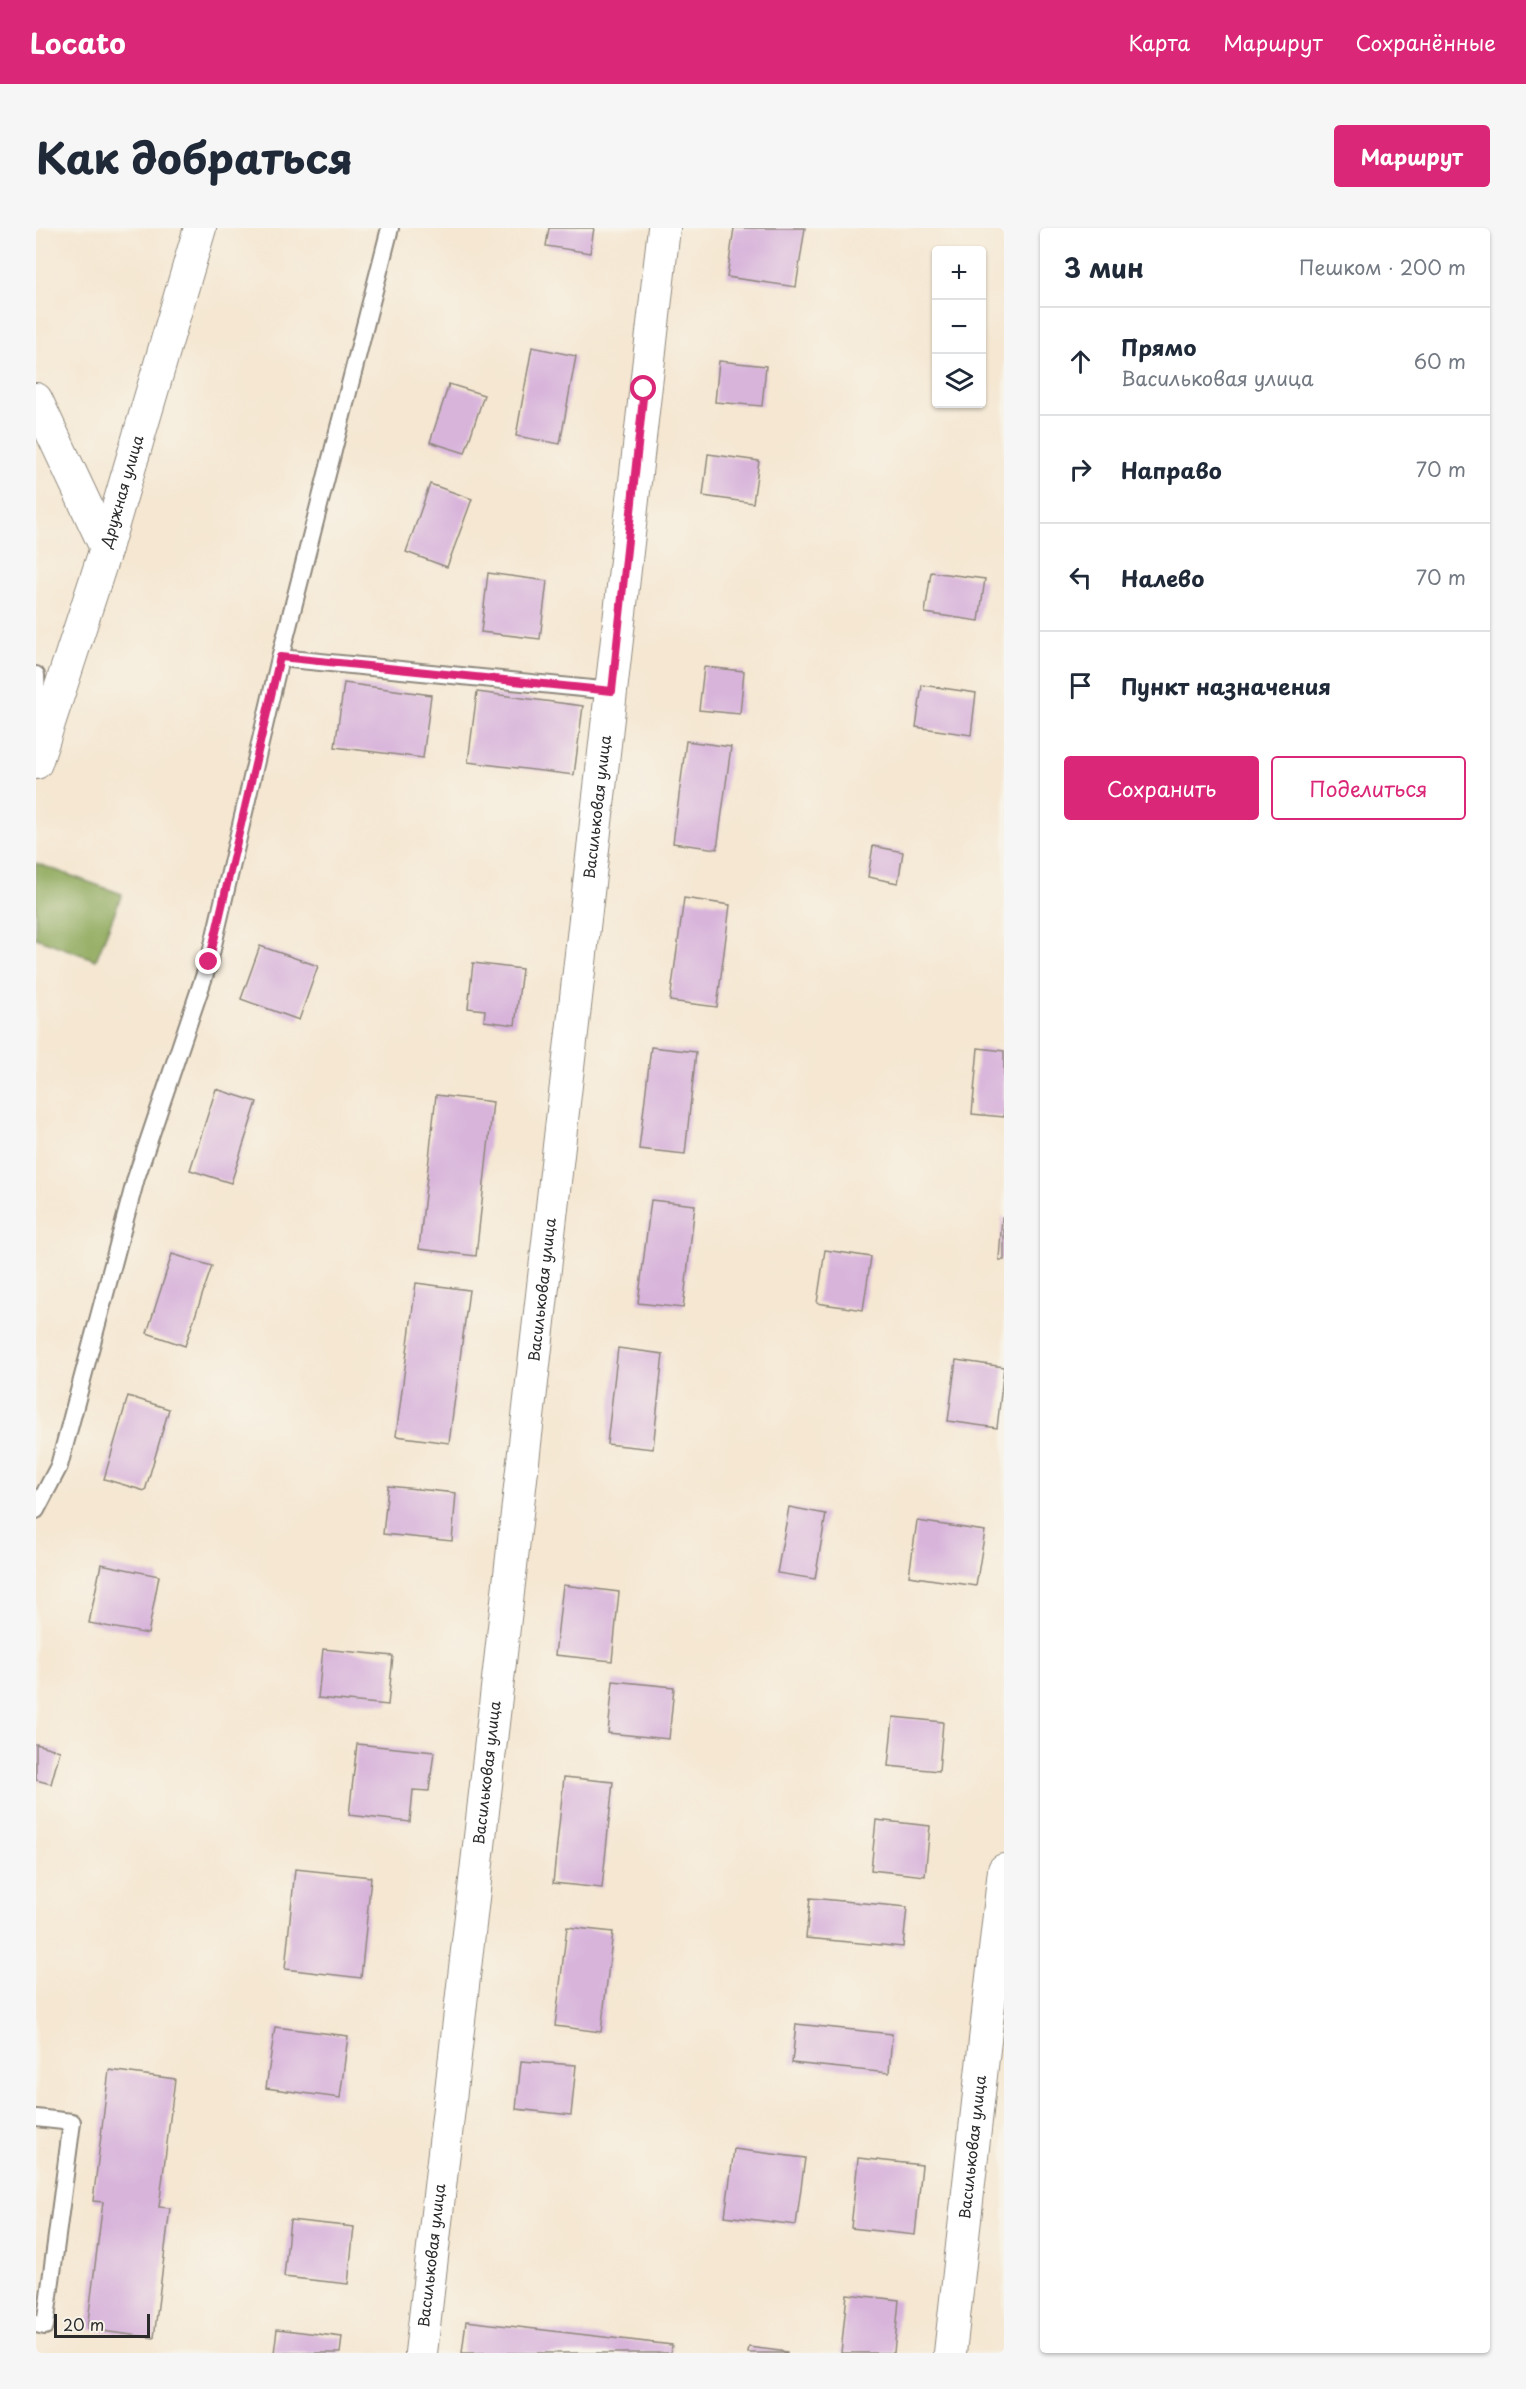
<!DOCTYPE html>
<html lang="ru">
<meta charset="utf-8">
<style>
:root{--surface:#fff;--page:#f6f6f7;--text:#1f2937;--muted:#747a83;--line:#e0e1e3;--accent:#db2777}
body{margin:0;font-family:"Playpen Sans",sans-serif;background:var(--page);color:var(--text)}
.controls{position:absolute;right:18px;top:18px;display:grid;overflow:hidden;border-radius:6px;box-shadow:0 2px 4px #0004}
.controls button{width:54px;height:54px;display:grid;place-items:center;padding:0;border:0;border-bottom:2px solid var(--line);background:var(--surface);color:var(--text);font:30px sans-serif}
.scale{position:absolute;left:18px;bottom:15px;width:96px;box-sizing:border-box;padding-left:6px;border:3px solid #2b2b2b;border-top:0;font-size:16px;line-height:21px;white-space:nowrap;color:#2b2b2b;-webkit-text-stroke:4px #f7f3e8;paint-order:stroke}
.stop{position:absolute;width:18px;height:18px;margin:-14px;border:4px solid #db2777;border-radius:50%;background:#fff}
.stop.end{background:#db2777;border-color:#fff;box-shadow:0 2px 6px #0008}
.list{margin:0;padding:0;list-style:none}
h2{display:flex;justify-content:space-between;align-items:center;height:78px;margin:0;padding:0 24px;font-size:26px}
h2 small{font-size:20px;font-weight:400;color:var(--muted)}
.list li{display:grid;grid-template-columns:39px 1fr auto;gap:18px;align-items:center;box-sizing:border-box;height:108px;padding:0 24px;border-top:2px solid var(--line)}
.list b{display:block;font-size:22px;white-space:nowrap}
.list p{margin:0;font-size:20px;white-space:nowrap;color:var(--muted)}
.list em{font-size:20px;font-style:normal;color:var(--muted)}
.actions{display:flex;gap:12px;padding:18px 24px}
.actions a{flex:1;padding:14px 0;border:2px solid var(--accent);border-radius:6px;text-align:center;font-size:21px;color:var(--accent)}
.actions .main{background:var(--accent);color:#fff}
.icon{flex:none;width:33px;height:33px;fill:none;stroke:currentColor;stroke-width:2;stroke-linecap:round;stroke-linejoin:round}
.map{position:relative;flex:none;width:968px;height:2125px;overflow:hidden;border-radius:6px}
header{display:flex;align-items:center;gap:36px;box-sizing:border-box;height:84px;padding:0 30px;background:var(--accent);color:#fff}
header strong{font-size:28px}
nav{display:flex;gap:33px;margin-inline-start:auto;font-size:21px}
.intro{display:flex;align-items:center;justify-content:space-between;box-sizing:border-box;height:144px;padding:0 36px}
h1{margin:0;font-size:42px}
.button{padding:15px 27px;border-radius:6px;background:var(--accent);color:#fff;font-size:21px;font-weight:700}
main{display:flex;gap:36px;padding:0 36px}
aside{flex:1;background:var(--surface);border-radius:6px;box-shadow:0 2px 4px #0004}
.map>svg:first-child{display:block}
</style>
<header>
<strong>Locato</strong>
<nav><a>Карта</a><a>Маршрут</a><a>Сохранённые</a></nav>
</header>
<div class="intro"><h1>Как добраться</h1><a class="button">Маршрут</a></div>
<main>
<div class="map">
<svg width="968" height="2125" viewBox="0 0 968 2125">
<rect width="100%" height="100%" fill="#f7f3e8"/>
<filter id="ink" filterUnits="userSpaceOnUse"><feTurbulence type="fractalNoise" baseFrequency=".0167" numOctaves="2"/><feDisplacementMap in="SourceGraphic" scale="12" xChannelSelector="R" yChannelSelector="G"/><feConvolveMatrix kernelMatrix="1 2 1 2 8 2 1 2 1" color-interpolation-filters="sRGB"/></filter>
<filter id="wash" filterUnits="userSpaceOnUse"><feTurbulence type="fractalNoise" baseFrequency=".008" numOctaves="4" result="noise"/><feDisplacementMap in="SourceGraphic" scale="24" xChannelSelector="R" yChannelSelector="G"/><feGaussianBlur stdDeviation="1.35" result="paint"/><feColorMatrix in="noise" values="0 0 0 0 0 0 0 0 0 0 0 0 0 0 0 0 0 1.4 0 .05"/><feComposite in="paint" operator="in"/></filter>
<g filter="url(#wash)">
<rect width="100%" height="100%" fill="#f5e7d2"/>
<polygon fill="#8ea95b" stroke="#5c6a43" stroke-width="1.5" points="0,635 86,666 60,732 0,710"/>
<g id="blocks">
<g fill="#d8b4db">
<polygon points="513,0 558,0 554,25 510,18"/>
<polygon points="698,0 769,0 760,59 691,49"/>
<polygon points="496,119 540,128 524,216 480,208"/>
<polygon points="683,133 730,138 726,178 679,174"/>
<polygon points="413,156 448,167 429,225 394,214"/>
<polygon points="672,226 723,233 717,275 667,268"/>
<polygon points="394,256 436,271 411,339 370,324"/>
<polygon points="895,344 949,351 943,393 889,385"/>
<polygon points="452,345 511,353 504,411 445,404"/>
<polygon points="668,439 708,443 704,486 663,482"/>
<polygon points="308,455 395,467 387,530 299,519"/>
<polygon points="886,457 940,465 935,507 880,499"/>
<polygon points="441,464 547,478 538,547 432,534"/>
<polygon points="650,513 695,519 681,621 637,615"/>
<polygon points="837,618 867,624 862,655 832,649"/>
<polygon points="648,670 694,677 681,779 634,773"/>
<polygon points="224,718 282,738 263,792 205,771"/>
<polygon points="437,735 486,741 479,797 448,793 449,782 432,780"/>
<polygon points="615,819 660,824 649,926 603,921"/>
<polygon points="942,820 968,823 968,889 936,886"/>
<polygon points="180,861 221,874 195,955 154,942"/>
<polygon points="400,867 457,874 440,1028 383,1021"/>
<polygon points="615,972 659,977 647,1080 602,1075"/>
<polygon points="966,989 968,989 968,1032 963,1032"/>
<polygon points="789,1022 835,1029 827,1082 781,1075"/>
<polygon points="136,1026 176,1038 149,1118 111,1105"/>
<polygon points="380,1055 433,1062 413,1215 360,1208"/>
<polygon points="582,1120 627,1126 617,1221 571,1216"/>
<polygon points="920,1132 968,1139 961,1200 912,1193"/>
<polygon points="92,1168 133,1181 109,1263 68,1251"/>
<polygon points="352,1258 420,1265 416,1313 347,1306"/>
<polygon points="753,1279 790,1286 779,1351 741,1345"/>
<polygon points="881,1293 949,1303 940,1358 873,1348"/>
<polygon points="65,1336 123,1348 112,1406 53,1395"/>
<polygon points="527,1357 583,1364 576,1433 519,1427"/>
<polygon points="287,1421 357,1428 352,1477 282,1470"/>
<polygon points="577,1453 638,1459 633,1511 572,1505"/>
<polygon points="857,1489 907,1494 903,1543 852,1538"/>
<polygon points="0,1516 24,1523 15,1556 0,1552"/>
<polygon points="321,1516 398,1524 393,1563 377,1562 374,1594 313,1587"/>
<polygon points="528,1549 577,1554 566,1660 517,1655"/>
<polygon points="840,1592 894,1598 889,1648 835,1642"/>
<polygon points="259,1641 335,1649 325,1750 249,1741"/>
<polygon points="774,1670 871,1679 867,1719 770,1710"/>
<polygon points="531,1699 577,1704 565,1804 519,1798"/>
<polygon points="760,1796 856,1806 853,1845 756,1835"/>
<polygon points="239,1799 312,1808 304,1870 230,1860"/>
<polygon points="485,1833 540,1837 535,1887 480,1881"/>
<polygon points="73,1842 139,1851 123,1979 134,1980 118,2110 51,2101 67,1974 57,1973"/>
<polygon points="698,1921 769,1930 760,1997 689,1988"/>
<polygon points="822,1930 886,1937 879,2007 815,2000"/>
<polygon points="254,1992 318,1999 312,2056 248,2049"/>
<polygon points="811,2066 863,2072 858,2125 805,2125"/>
<polygon points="430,2093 636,2117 635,2125 426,2125"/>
<polygon points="241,2101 306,2109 304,2125 238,2125"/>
<polygon points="713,2119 751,2124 751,2125 712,2125"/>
</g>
</g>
</g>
<g filter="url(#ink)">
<use href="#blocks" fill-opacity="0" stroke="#90897e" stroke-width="1.5"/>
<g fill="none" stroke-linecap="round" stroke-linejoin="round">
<g stroke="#90897e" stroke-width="20">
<g id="lane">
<polyline points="244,430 576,463"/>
<polyline points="0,447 2,503"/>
<polyline points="0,1282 23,1238 100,950 173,734 244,430 354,0"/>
<polyline points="0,1890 36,1894 9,2098 0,2096"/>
</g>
</g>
<g stroke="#90897e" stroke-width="34">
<g id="street">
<polyline points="0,171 70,320"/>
<path id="s1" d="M 0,535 L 70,320 L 164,0"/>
<path id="s2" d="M 385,2125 L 628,0"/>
<path id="s3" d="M 914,2125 L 968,1642"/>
</g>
</g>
<use href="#lane" stroke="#fff" stroke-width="16"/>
<use href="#street" stroke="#fff" stroke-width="32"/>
</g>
</g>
<g fill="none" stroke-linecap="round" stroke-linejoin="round" filter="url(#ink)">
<polyline stroke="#db2777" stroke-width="8" points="173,734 244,429 576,463 608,161"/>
</g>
<g text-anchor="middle" stroke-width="5" stroke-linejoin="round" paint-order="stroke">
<g font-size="15" fill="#2b2b2b" stroke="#f7f3e8">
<text dy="5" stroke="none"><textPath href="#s1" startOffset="285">Дружная улица</textPath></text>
<text dy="5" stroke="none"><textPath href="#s2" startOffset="1556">Васильковая улица</textPath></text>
<text dy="5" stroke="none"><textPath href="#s2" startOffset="1070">Васильковая улица</textPath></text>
<text dy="5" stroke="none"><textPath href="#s2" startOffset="584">Васильковая улица</textPath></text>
<text dy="5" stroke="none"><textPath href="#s3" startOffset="207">Васильковая улица</textPath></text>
<text dy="5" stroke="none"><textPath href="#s2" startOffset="98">Васильковая улица</textPath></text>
</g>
</g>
</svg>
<div class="controls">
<button>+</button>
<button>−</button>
<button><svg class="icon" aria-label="layers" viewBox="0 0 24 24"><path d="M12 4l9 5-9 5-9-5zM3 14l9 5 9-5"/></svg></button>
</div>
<div class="scale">20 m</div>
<div class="stop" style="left:608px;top:161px"></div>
<div class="stop end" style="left:173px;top:734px"></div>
</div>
<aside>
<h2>3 мин<small>Пешком · 200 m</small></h2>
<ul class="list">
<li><svg class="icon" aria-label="ahead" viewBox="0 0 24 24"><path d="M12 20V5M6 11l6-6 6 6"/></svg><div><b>Прямо</b><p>Васильковая улица</p></div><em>60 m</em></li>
<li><svg class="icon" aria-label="right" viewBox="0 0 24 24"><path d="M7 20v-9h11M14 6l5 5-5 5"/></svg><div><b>Направо</b></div><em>70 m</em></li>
<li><svg class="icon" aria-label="left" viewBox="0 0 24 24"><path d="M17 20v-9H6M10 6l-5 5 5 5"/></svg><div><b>Налево</b></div><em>70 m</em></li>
<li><svg class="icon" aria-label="arrive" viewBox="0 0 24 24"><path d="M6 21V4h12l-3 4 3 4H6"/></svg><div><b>Пункт назначения</b></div></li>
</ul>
<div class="actions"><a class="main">Сохранить</a><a>Поделиться</a></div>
</aside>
</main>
